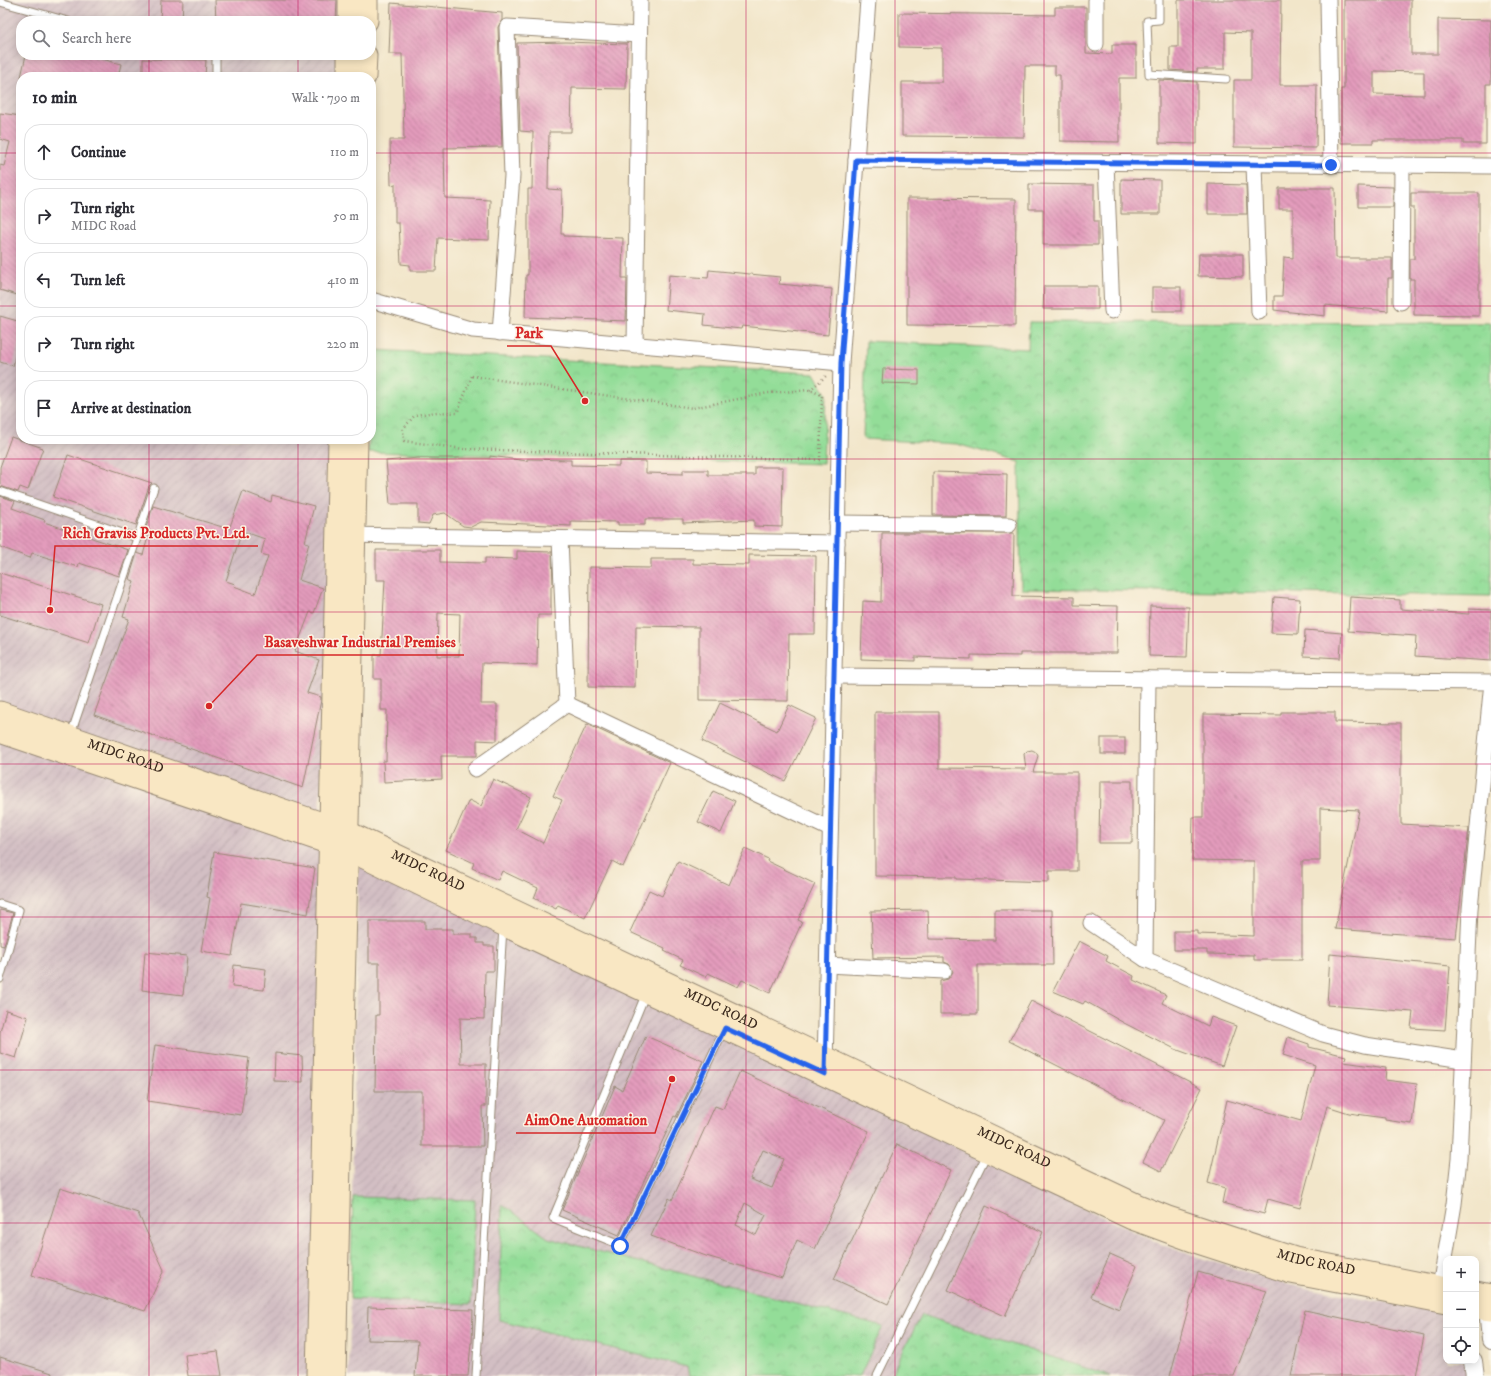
<!DOCTYPE html>
<meta charset="utf-8">
<style>
:root{--surface:#fff;--page:#f2f2f3;--text:#2b2b33;--muted:#7c7c81;--line:#e1e1e2}
body{margin:0;font-family:"IM FELL DW Pica",serif;background:var(--page);color:var(--text)}
.controls{position:absolute;right:12px;bottom:12px;display:grid;overflow:hidden;border-radius:8px;box-shadow:0 2px 10px #0003}
.controls button{width:36px;height:36px;display:grid;place-items:center;padding:0;border:0;border-bottom:1px solid var(--line);background:var(--surface);color:var(--text);font:20px sans-serif}
.stop{position:absolute;width:12px;height:12px;margin:-9px;border:3px solid #2563eb;border-radius:50%;background:#fff}
.stop.end{background:#2563eb;border-color:#fff;box-shadow:0 1px 4px #0008}
.list{margin:0;padding:0;list-style:none}
h2{display:flex;justify-content:space-between;align-items:center;height:52px;margin:0;padding:0 16px;font-size:17px}
h2 small{font-size:13px;font-weight:400;color:var(--muted)}
.list li{display:grid;grid-template-columns:26px 1fr auto;gap:12px;align-items:center;box-sizing:border-box;height:56px;margin:0 8px 8px;padding:0 8px;border:1px solid var(--line);border-radius:16px}
.list b{display:block;font-size:15px;white-space:nowrap}
.list p{margin:0;font-size:13px;white-space:nowrap;color:var(--muted)}
.list em{font-size:13px;font-style:normal;color:var(--muted)}
.icon{flex:none;width:22px;height:22px;fill:none;stroke:currentColor;stroke-width:2;stroke-linecap:round;stroke-linejoin:round}
.map{position:relative;flex:none;width:1491px;height:1376px;overflow:hidden}
.search{position:absolute;background:var(--surface);box-shadow:0 2px 10px #0003;left:16px;top:16px;width:360px;height:44px;display:flex;align-items:center;gap:10px;box-sizing:border-box;padding:0 14px;border-radius:16px;color:var(--muted);font-size:15px}
.panel{position:absolute;background:var(--surface);box-shadow:0 2px 10px #0003;left:16px;top:72px;width:360px;height:372px;border-radius:16px}
.map>svg:first-child{display:block}
</style>
<div class="map">
<svg width="1491" height="1376" viewBox="0 0 1491 1376">
<defs>
<pattern id="industrial-furrows" width="10" height="10" patternUnits="userSpaceOnUse"><rect width="10" height="10" fill="#d2bec3"/><path d="M-1 1l2-2M0 10L10 0M9 11l2-2" fill="none" stroke="#b5a3a7"/></pattern>
<pattern id="park-crowns" width="20" height="18" patternUnits="userSpaceOnUse"><rect width="20" height="18" fill="#93dd98"/><path d="M2 6a3 3 0 1 1 6 0M12 15a3 3 0 1 1 6 0" fill="none" stroke="#80be83"/></pattern>
<pattern id="building-back-hatch" width="6" height="6" patternUnits="userSpaceOnUse"><rect width="6" height="6" fill="#e39bbc"/><path d="M-1 5l2 2M0 0l6 6M5-1l2 2" fill="none" stroke="#b97f98"/></pattern>
</defs>
<rect width="100%" height="100%" fill="#fcf5e5"/>
<filter id="ink" filterUnits="userSpaceOnUse"><feTurbulence type="fractalNoise" baseFrequency=".025" numOctaves="2"/><feDisplacementMap in="SourceGraphic" scale="8" xChannelSelector="R" yChannelSelector="G"/><feConvolveMatrix kernelMatrix="1 2 1 2 8 2 1 2 1" color-interpolation-filters="sRGB"/></filter>
<filter id="wash" filterUnits="userSpaceOnUse"><feTurbulence type="fractalNoise" baseFrequency=".012" numOctaves="4" result="noise"/><feDisplacementMap in="SourceGraphic" scale="16" xChannelSelector="R" yChannelSelector="G"/><feGaussianBlur stdDeviation="0.9" result="paint"/><feColorMatrix in="noise" values="0 0 0 0 0 0 0 0 0 0 0 0 0 0 0 0 0 1.4 0 .05"/><feComposite in="paint" operator="in"/></filter>
<g filter="url(#wash)">
<rect width="100%" height="100%" fill="#f2e6ca"/>
<g fill="url(#industrial-furrows)">
<polygon points="0,0 355,0 354,21 21,21 21,55 353,55 353,77 21,77 21,439 339,439 320,808 318,1376 0,1376"/>
<polygon points="358,863 1158,1243 1191,1255 1290,1285 1446,1313 1446,1361 1467,1361 1468,1376 349,1376"/>
</g>
<g fill="url(#park-crowns)" stroke="#67845b">
<polygon points="1029,322 1491,323 1491,596 1021,589 1019,462 957,444 863,439 866,341 1028,349"/>
<polygon points="374,350 814,373 826,394 823,464 368,452 369,439 371,439"/>
<polygon points="353,1197 475,1200 471,1304 350,1299"/>
<polygon points="502,1204 548,1238 883,1326 860,1376 689,1376 687,1367 499,1320"/>
<polygon points="922,1315 1110,1376 892,1376 899,1358"/>
</g>
<g id="blocks">
<g fill="url(#building-back-hatch)" fill-rule="evenodd">
<polygon points="161,0 183,0 182,21 160,21"/>
<polygon points="215,0 337,0 336,21 216,21"/>
<polygon points="1178,0 1281,0 1280,85 1317,85 1316,148 1234,147 1234,80 1251,80 1251,33 1225,32 1225,69 1197,69 1197,72 1170,70 1170,47 1178,47"/>
<path d="M 1344,0 L 1411,0 L 1411,54 L 1438,54 L 1438,19 L 1491,20 L 1491,84 L 1486,84 L 1486,144 L 1463,144 L 1463,140 L 1373,140 L 1373,143 L 1341,143 L 1341,89 L 1344,89 ZM 1374,71 L 1424,72 L 1424,95 L 1374,94 Z"/>
<polygon points="391,3 502,13 502,20 498,27 502,147 444,148 445,198 490,200 489,240 438,238 436,271 410,271 410,265 401,264 399,223 395,223 395,184 391,185 390,140 404,140 402,54 389,54"/>
<polygon points="1055,7 1086,7 1086,53 1112,54 1112,45 1136,45 1136,78 1119,78 1119,142 1060,141 1060,75 1055,75 1055,66 1025,66 1024,137 902,136 902,82 942,82 942,48 899,47 899,13 1055,15"/>
<polygon points="566,42 627,44 626,89 572,88 571,132 549,132 548,189 562,190 561,234 564,234 564,236 623,238 622,278 627,278 626,321 525,317 526,275 528,275 528,189 532,189 533,132 520,131 517,43"/>
<polygon points="26,55 86,55 121,64 118,77 21,77"/>
<polygon points="143,59 206,60 205,77 143,77"/>
<polygon points="1159,80 1197,82 1197,144 1159,143"/>
<polygon points="0,113 21,116 21,296 0,290 0,165 4,166 10,142 0,139"/>
<polygon points="1121,179 1160,180 1160,214 1121,214"/>
<polygon points="1029,184 1094,185 1094,221 1098,221 1098,245 1043,245 1043,209 1029,209"/>
<polygon points="1208,184 1246,185 1247,214 1208,214"/>
<polygon points="1358,186 1393,187 1393,207 1358,207"/>
<polygon points="1279,188 1335,188 1336,258 1392,258 1392,278 1388,278 1388,311 1325,305 1325,316 1274,310 1274,296 1282,296 1284,257 1293,258 1293,209 1279,209"/>
<polygon points="1411,193 1479,193 1479,316 1414,315 1414,279 1410,279 1410,259 1414,259 1414,207 1411,207"/>
<polygon points="907,198 1016,199 1015,326 907,325"/>
<polygon points="1199,254 1243,254 1243,277 1198,276"/>
<polygon points="709,270 780,277 779,284 832,289 828,335 742,326 741,329 704,325 705,314 666,310 669,275 708,278"/>
<polygon points="1044,286 1098,286 1098,309 1043,309"/>
<rect x="1152" y="287" width="29" height="24"/>
<polygon points="0,316 21,322 21,334 13,366 0,362"/>
<polygon points="883,369 919,370 919,384 882,383"/>
<polygon points="11,437 43,448 28,490 20,487 18,492 0,486 0,467"/>
<polygon points="68,455 152,483 149,486 136,525 53,497"/>
<polygon points="490,456 527,461 527,459 571,460 571,465 619,466 619,461 646,461 646,473 683,474 683,470 708,470 708,475 755,475 755,467 783,467 782,527 754,526 754,520 683,523 683,519 645,519 645,525 618,525 618,522 571,521 571,526 481,522 471,527 463,526 445,513 433,515 429,524 418,523 418,504 390,504 386,461 418,458 490,458"/>
<polygon points="933,472 1007,474 1006,516 933,515"/>
<path d="M 243,491 L 271,502 L 272,495 L 314,506 L 305,542 L 309,543 L 299,580 L 323,588 L 314,613 L 310,612 L 295,651 L 319,660 L 307,693 L 321,697 L 321,700 L 303,788 L 94,715 L 129,619 L 123,617 L 134,581 L 129,579 L 137,553 L 143,555 L 150,530 L 146,528 L 153,506 L 229,529 ZM 242,531 L 265,539 L 261,554 L 268,556 L 255,594 L 234,586 L 235,584 L 226,581 Z"/>
<polygon points="0,496 15,501 12,508 45,520 44,522 128,550 119,576 79,563 78,567 32,553 30,558 0,547"/>
<polygon points="882,533 1014,533 1013,596 1074,597 1074,605 1118,606 1117,653 1020,653 1020,656 971,655 971,659 915,657 915,661 861,659 863,601 881,602"/>
<path d="M 376,550 L 440,550 L 440,562 L 485,563 L 485,558 L 517,559 L 517,551 L 552,552 L 553,586 L 551,586 L 551,615 L 538,615 L 537,665 L 482,663 L 481,704 L 497,704 L 497,741 L 477,740 L 477,756 L 441,756 L 442,779 L 384,782 L 383,761 L 386,761 L 387,710 L 381,710 L 381,679 L 374,679 L 374,655 L 381,655 L 385,580 L 376,580 ZM 438,613 L 460,614 L 459,656 L 437,656 Z"/>
<polygon points="749,555 816,556 815,634 789,634 788,701 699,700 699,627 636,626 635,688 588,687 589,567 651,568 651,559 693,559 693,564 749,565"/>
<polygon points="0,573 101,604 89,643 0,615"/>
<polygon points="1274,597 1300,599 1298,634 1271,633"/>
<polygon points="1350,597 1400,600 1400,609 1469,614 1469,609 1491,610 1491,661 1415,656 1416,636 1348,631"/>
<polygon points="1150,606 1189,607 1187,657 1149,656"/>
<polygon points="1305,630 1342,633 1340,658 1304,656"/>
<polygon points="720,703 777,731 789,705 816,718 785,781 702,741"/>
<polygon points="875,712 939,712 939,768 1026,769 1024,754 1027,751 1032,750 1036,752 1038,756 1033,772 1077,772 1077,871 1049,871 1049,882 956,879 956,877 875,876"/>
<polygon points="1281,712 1335,712 1335,722 1401,723 1401,824 1469,828 1456,938 1335,929 1359,810 1320,808 1320,861 1302,861 1302,960 1254,960 1254,955 1207,954 1207,950 1174,950 1174,931 1197,931 1197,934 1254,936 1254,861 1192,860 1193,817 1203,817 1203,714 1281,715"/>
<polygon points="587,724 670,763 623,867 612,861 585,918 558,905 556,909 534,898 538,888 502,871 498,880 472,868 474,863 446,850 469,800 481,806 493,779 531,797 516,829 543,843 562,800 553,796"/>
<rect x="1101" y="738" width="24" height="16"/>
<polygon points="1100,781 1132,781 1132,843 1099,843"/>
<polygon points="713,791 735,801 721,833 698,822"/>
<polygon points="745,848 768,859 767,861 815,884 798,920 802,922 770,993 742,980 738,987 708,973 706,977 680,965 683,960 664,951 665,948 630,932 649,890 662,896 678,861 729,885"/>
<polygon points="214,852 315,868 308,914 241,903 232,956 201,951 210,898 207,897"/>
<polygon points="0,910 13,913 4,946 0,945"/>
<polygon points="928,910 929,939 995,940 995,910 1052,910 1053,965 978,965 978,1014 940,1014 940,981 948,979 953,972 949,964 944,962 944,957 873,958 871,911"/>
<polygon points="369,921 425,921 425,929 453,929 453,934 472,934 472,938 477,938 477,943 484,943 484,946 494,946 494,971 485,971 484,1019 460,1018 461,1064 486,1064 486,1106 482,1106 483,1146 422,1146 422,1091 375,1091 376,1015 379,1015 379,963 369,963"/>
<polygon points="1079,941 1108,956 1106,961 1134,976 1133,980 1166,995 1162,1003 1208,1026 1211,1017 1236,1026 1222,1066 1175,1049 1124,1023 1085,1001 1083,1004 1053,991"/>
<polygon points="145,952 187,956 183,995 142,990"/>
<polygon points="1330,954 1450,966 1445,1030 1411,1028 1413,1012 1327,1005"/>
<polygon points="234,965 266,969 264,990 232,987"/>
<polygon points="1031,1001 1202,1088 1161,1171 1143,1162 1164,1120 1009,1041"/>
<polygon points="6,1010 28,1017 16,1058 0,1053 0,1032"/>
<polygon points="646,1036 703,1061 676,1117 674,1116 619,1235 562,1210 615,1086 622,1090"/>
<polygon points="1288,1037 1309,1044 1309,1047 1346,1056 1344,1062 1386,1068 1385,1080 1417,1084 1412,1124 1385,1120 1385,1118 1349,1113 1327,1106 1300,1208 1268,1199 1264,1214 1222,1203 1225,1188 1208,1183 1227,1100 1301,1121 1315,1065 1283,1055"/>
<polygon points="155,1045 249,1058 241,1115 147,1101"/>
<polygon points="275,1053 302,1056 303,1082 274,1081"/>
<path d="M 740,1071 L 869,1131 L 815,1249 L 797,1240 L 782,1278 L 706,1256 L 651,1236 L 669,1198 L 672,1200 L 715,1106 L 723,1109 ZM 763,1150 L 784,1159 L 772,1188 L 750,1179 ZM 745,1203 L 766,1215 L 756,1235 L 736,1225 Z"/>
<polygon points="897,1144 951,1170 888,1304 834,1279"/>
<polygon points="60,1188 138,1213 164,1270 145,1311 32,1275"/>
<polygon points="986,1206 1043,1232 1005,1316 948,1290"/>
<polygon points="1110,1254 1137,1266 1119,1309 1091,1297"/>
<polygon points="1198,1272 1267,1291 1234,1376 1170,1376"/>
<polygon points="368,1307 473,1310 472,1343 471,1343 468,1376 415,1376 418,1341 367,1340"/>
<polygon points="1305,1310 1424,1336 1416,1376 1291,1376"/>
<polygon points="218,1351 222,1376 188,1376 185,1355"/>
<polygon points="0,1357 52,1373 51,1376 0,1376"/>
</g>
</g>
</g>
<g filter="url(#ink)">
<use href="#blocks" fill-opacity="0" stroke="#968874" stroke-width="1"/>
<g fill="none" stroke-linecap="round" stroke-linejoin="round">
<g stroke="#968874" stroke-width="9">
<g id="service">
<polyline points="1159,0 1159,20 1147,21 1149,74 1226,79"/>
<polyline points="0,2 68,21"/>
<polyline points="216,77 216,55"/>
<polyline points="0,491 137,538"/>
<polyline points="71,734 154,488"/>
<polyline points="0,904 19,910 0,979"/>
<polyline points="646,993 553,1218 620,1245 724,1030"/>
<polyline points="476,1376 503,927"/>
<polyline points="877,1376 987,1154"/>
</g>
</g>
<g stroke="#968874" stroke-width="17">
<g id="minor">
<polyline points="1096,0 1096,44"/>
<polyline points="1328,0 1331,165"/>
<polyline points="856,160 1491,166"/>
<polyline points="1106,163 1112,311"/>
<polyline points="1254,164 1259,312"/>
<polyline points="371,300 473,330 841,363"/>
<polyline points="1401,302 1402,165"/>
<polyline points="500,333 512,176 507,27 639,35"/>
<polyline points="635,345 640,0"/>
<polyline points="837,523 1009,525"/>
<polyline points="344,535 837,543"/>
<polyline points="560,539 567,704"/>
<polyline points="834,676 1491,682"/>
<polyline points="567,704 830,829"/>
<polyline points="475,769 567,704"/>
<polyline points="1091,923 1145,959 1323,1034 1365,1045 1463,1060"/>
<polyline points="1145,959 1148,679"/>
<polyline points="827,965 944,971"/>
<polyline points="825,1066 841,363 868,0"/>
<polyline points="1440,1287 1454,1204 1459,1159 1470,909 1491,692"/>
</g>
</g>
<g stroke="#968874" stroke-width="20">
<g id="tertiary">
<polyline points="1487,1297 1491,1340"/>
<polyline points="1473,1361 1475,1376"/>
</g>
</g>
<g stroke="#968874" stroke-width="23">
<g id="secondary">
<polyline points="349,21 349,0"/>
<polyline points="367,21 367,0"/>
<polyline points="348,77 348,55"/>
<polyline points="365,77 366,55"/>
<path id="s1" d="M 0,712 L 348,832 L 1138,1205 L 1168,1217 L 1295,1258 L 1446,1288"/>
<polyline points="0,732 348,850 503,925 1132,1219 1195,1242 1291,1273 1446,1303"/>
<polyline points="1476,1292 1491,1295"/>
<polyline points="1476,1308 1491,1310"/>
<polyline points="317,1376 339,439"/>
<polyline points="335,1376 357,439"/>
</g>
</g>
<g stroke="#968874" stroke-width="2.5" stroke-dasharray="1 3" stroke-linecap="butt">
<polygon points="472,376 693,408 768,393 810,390 822,395 820,460 464,449 404,441 403,429 415,415 437,412 457,413"/>
<polyline points="810,390 826,376"/>
</g>
<use href="#service" stroke="#fff" stroke-width="7"/>
<use href="#minor" stroke="#fff" stroke-width="15"/>
<use href="#tertiary" stroke="#fff" stroke-width="18"/>
<use href="#secondary" stroke="#f9e7c3" stroke-width="21"/>
</g>
</g>
<g fill="none" stroke-linecap="round" stroke-linejoin="round" filter="url(#ink)">
<polyline stroke="#2563eb" stroke-width="5" points="620,1246 725,1028 825,1074 841,363 856,160 1331,165"/>
</g>
<path fill="none" stroke="#c2185b" stroke-width="1" stroke-opacity="0.55" d="M 149,0 L 149,21M 298,0 L 298,21M 447,0 L 447,1376M 596,0 L 596,1376M 746,0 L 746,1376M 895,0 L 895,1376M 1044,0 L 1044,1376M 1193,0 L 1193,1376M 1342,0 L 1342,1376M 149,55 L 149,77M 298,55 L 298,77M 0,153 L 21,153M 371,153 L 1491,153M 0,306 L 21,306M 371,306 L 1491,306M 149,439 L 149,1376M 298,439 L 298,1376M 0,459 L 1491,459M 0,612 L 1491,612M 0,764 L 1491,764M 0,917 L 1491,917M 0,1070 L 1491,1070M 0,1223 L 1491,1223"/>
<g text-anchor="middle" stroke-width="3" stroke-linejoin="round" paint-order="stroke">
<g font-size="14" fill="#3b2a1e" stroke="#fcf5e5">
<text dy="5" stroke="none"><textPath href="#s1" startOffset="133">MIDC ROAD</textPath></text>
<text dy="5" stroke="none"><textPath href="#s1" startOffset="457">MIDC ROAD</textPath></text>
<text dy="5" stroke="none"><textPath href="#s1" startOffset="781">MIDC ROAD</textPath></text>
<text dy="5" stroke="none"><textPath href="#s1" startOffset="1105">MIDC ROAD</textPath></text>
<text dy="5" stroke="none"><textPath href="#s1" startOffset="1429">MIDC ROAD</textPath></text>
</g>
</g>
<path fill="none" stroke="#d62828" stroke-width="1.5" d="M585 401L551 346H507M50 610L55 546H258M209 706L257 655H464M672 1079L655 1133H516"/>
<g fill="#d62828" stroke="#fcf5e5" stroke-width="1.5">
<circle cx="585" cy="401" r="4"/>
<circle cx="50" cy="610" r="4"/>
<circle cx="209" cy="706" r="4"/>
<circle cx="672" cy="1079" r="4"/>
</g>
<g font-size="15" text-anchor="middle" font-weight="bold" fill="#d62828" stroke="#fcf5e5" stroke-width="3" stroke-linejoin="round" paint-order="stroke">
<text x="529" y="338">Park</text>
<text x="156" y="538">Rich Graviss Products Pvt. Ltd.</text>
<text x="360" y="647">Basaveshwar Industrial Premises</text>
<text x="586" y="1125">AimOne Automation</text>
</g>
</svg>
<div class="controls">
<button>+</button>
<button>−</button>
<button><svg class="icon" aria-label="locate" viewBox="0 0 24 24"><circle cx="12" cy="12" r="6"/><path d="M12 2v4M12 18v4M2 12h4M18 12h4"/></svg></button>
</div>
<div class="stop" style="left:620px;top:1246px"></div>
<div class="stop end" style="left:1331px;top:165px"></div>
<div class="search"><svg class="icon" aria-label="search" viewBox="0 0 24 24"><circle cx="10" cy="10" r="6"/><path d="M15 15l6 6"/></svg>Search here</div>
<section class="panel">
<h2>10 min<small>Walk · 790 m</small></h2>
<ul class="list">
<li><svg class="icon" aria-label="ahead" viewBox="0 0 24 24"><path d="M12 20V5M6 11l6-6 6 6"/></svg><div><b>Continue</b></div><em>110 m</em></li>
<li><svg class="icon" aria-label="right" viewBox="0 0 24 24"><path d="M7 20v-9h11M14 6l5 5-5 5"/></svg><div><b>Turn right</b><p>MIDC Road</p></div><em>50 m</em></li>
<li><svg class="icon" aria-label="left" viewBox="0 0 24 24"><path d="M17 20v-9H6M10 6l-5 5 5 5"/></svg><div><b>Turn left</b></div><em>410 m</em></li>
<li><svg class="icon" aria-label="right" viewBox="0 0 24 24"><path d="M7 20v-9h11M14 6l5 5-5 5"/></svg><div><b>Turn right</b></div><em>220 m</em></li>
<li><svg class="icon" aria-label="arrive" viewBox="0 0 24 24"><path d="M6 21V4h12l-3 4 3 4H6"/></svg><div><b>Arrive at destination</b></div></li>
</ul>
</section>
</div>
